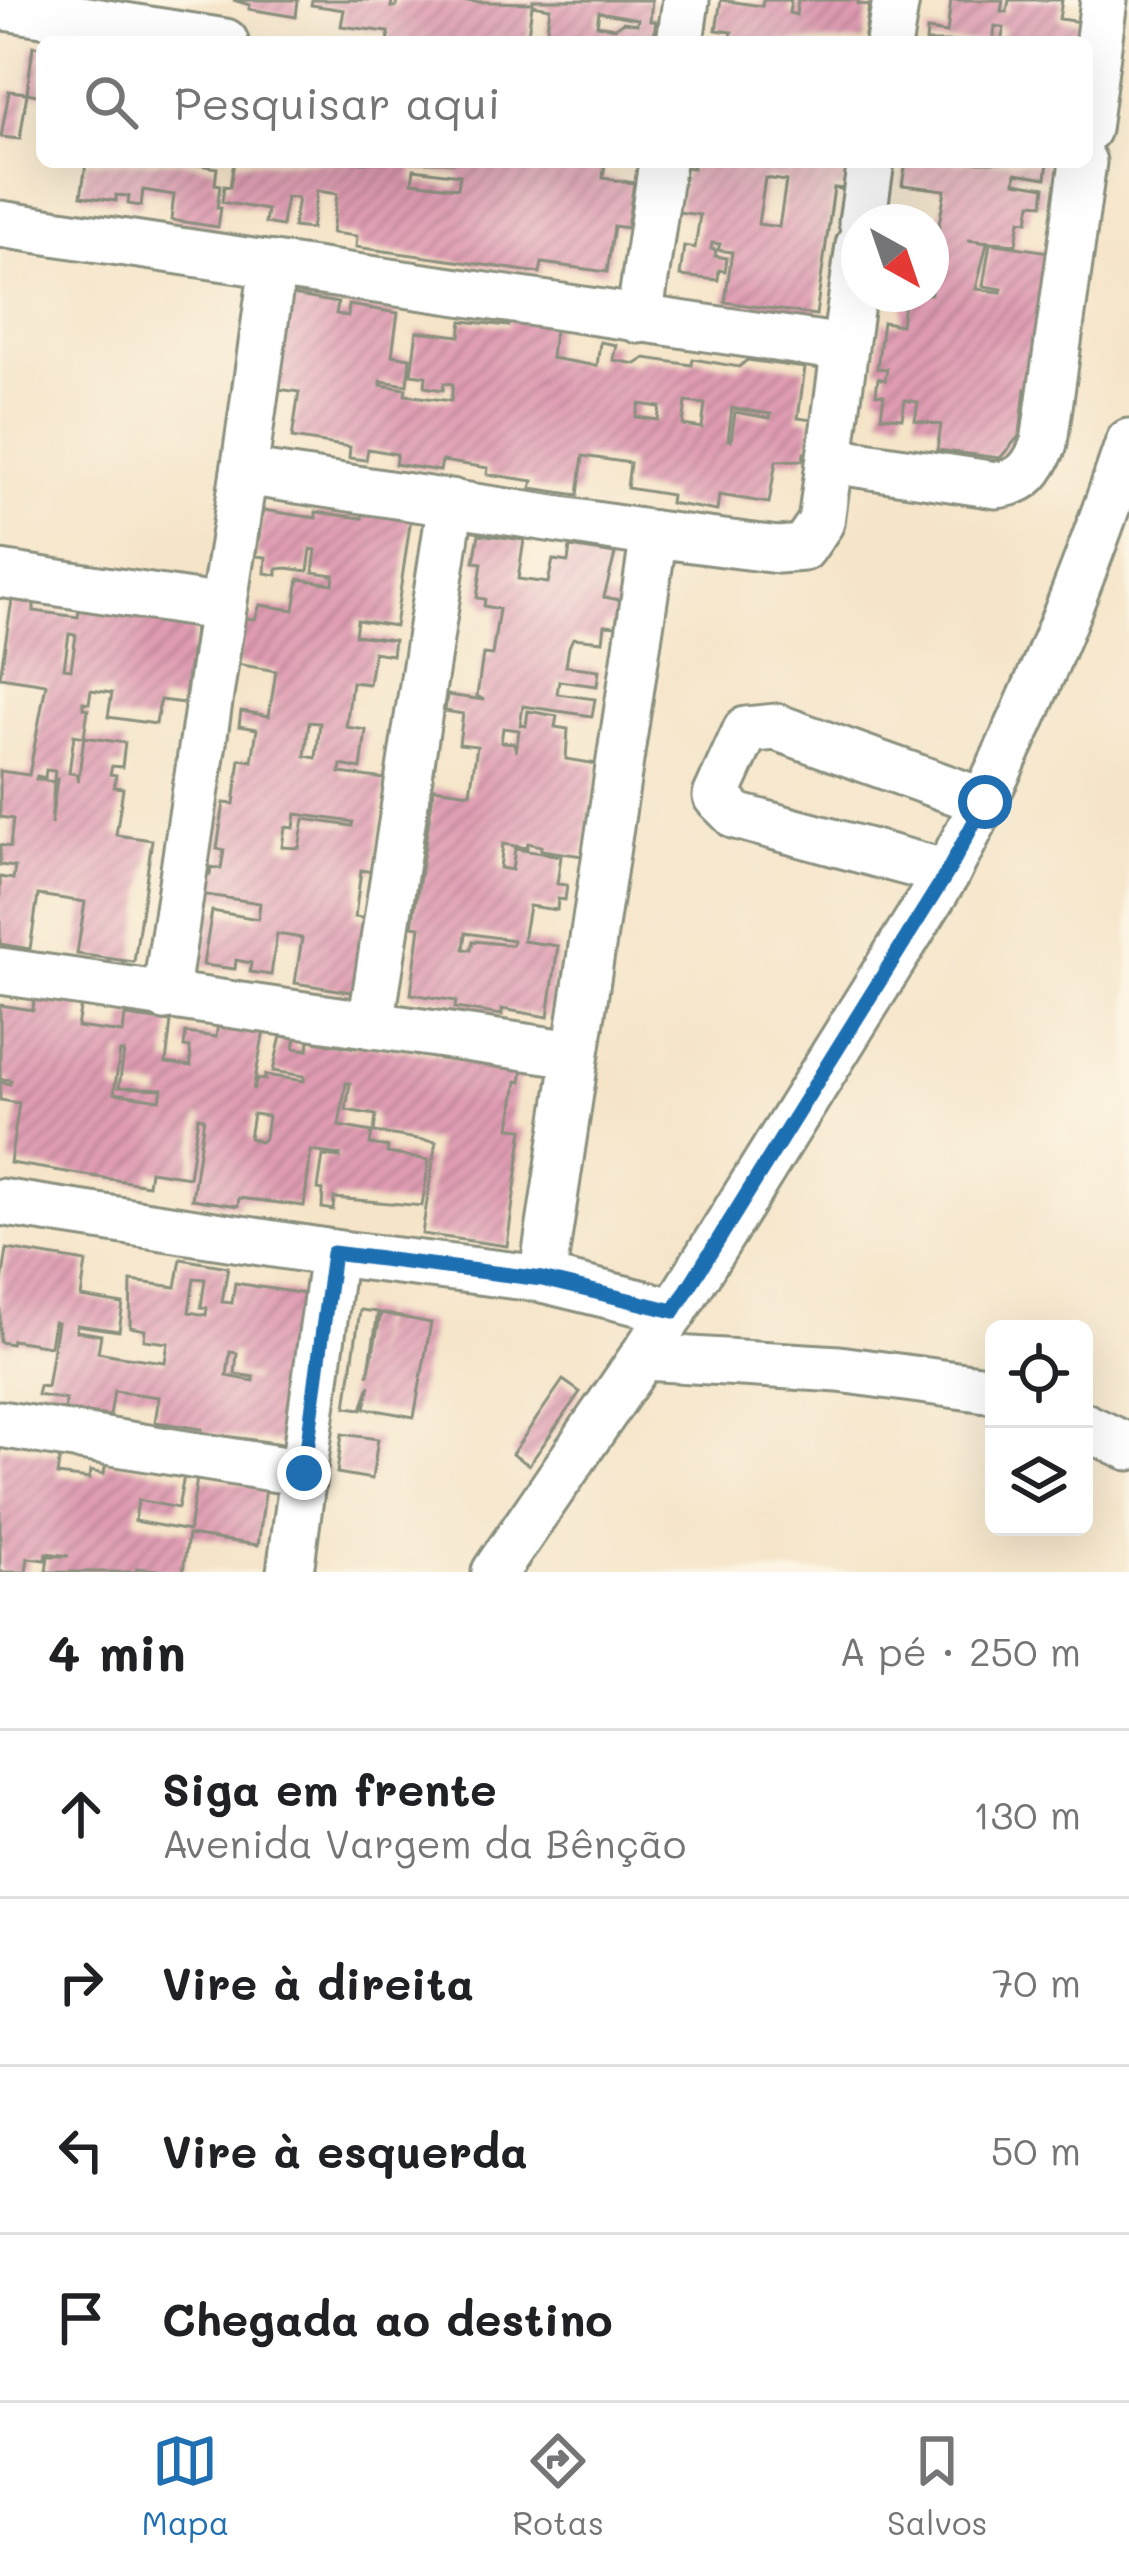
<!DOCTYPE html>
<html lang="pt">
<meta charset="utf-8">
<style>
:root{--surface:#fff;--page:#f2f2f2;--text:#202124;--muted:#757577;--line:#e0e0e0;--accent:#1f6fb2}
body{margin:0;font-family:Mali,sans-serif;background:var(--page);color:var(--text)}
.controls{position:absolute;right:36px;bottom:36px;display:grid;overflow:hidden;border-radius:18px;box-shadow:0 12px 48px #0002}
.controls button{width:108px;height:108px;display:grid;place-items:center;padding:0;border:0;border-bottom:3px solid var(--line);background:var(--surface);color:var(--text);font:60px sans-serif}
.compass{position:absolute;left:841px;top:204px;width:108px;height:108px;border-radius:50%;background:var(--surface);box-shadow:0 12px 48px #0002;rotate:140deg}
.stop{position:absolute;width:36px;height:36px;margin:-27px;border:9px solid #1f6fb2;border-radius:50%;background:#fff}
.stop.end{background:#1f6fb2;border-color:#fff;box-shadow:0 3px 12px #0008}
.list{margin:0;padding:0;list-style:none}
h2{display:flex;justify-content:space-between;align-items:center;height:156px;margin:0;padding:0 48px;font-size:51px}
h2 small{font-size:39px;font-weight:400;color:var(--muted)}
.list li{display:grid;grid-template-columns:78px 1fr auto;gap:36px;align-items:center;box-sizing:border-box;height:168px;padding:0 48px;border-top:3px solid var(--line)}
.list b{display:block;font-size:45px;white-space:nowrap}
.list p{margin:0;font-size:39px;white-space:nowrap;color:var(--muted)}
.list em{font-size:39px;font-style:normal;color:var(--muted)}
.icon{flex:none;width:66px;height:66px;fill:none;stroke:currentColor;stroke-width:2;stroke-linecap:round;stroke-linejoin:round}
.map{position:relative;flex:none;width:1129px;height:1572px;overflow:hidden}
.search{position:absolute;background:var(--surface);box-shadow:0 12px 48px #0002;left:36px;right:36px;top:36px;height:132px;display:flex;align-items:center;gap:30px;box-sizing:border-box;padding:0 42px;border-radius:18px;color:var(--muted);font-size:45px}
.sheet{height:828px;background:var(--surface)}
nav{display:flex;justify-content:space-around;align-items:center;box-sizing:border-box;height:168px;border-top:3px solid var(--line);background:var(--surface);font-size:33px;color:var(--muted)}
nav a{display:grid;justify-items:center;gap:6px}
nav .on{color:var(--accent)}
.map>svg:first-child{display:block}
</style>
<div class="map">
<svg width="1129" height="1572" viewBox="0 0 1129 1572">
<defs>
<pattern id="building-hatch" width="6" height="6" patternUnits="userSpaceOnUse" patternTransform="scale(3)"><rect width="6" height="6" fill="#e09cb3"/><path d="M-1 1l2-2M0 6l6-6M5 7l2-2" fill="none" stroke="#b58092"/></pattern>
</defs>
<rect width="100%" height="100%" fill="#fcf5e5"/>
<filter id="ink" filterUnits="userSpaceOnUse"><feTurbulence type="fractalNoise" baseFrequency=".00833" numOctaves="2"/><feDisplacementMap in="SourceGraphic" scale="24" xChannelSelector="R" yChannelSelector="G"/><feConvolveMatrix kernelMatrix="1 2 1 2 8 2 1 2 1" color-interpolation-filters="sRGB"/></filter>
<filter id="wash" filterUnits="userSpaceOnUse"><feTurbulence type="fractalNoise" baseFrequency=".004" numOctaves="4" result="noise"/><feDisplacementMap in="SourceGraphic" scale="48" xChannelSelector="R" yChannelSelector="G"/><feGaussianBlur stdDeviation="2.7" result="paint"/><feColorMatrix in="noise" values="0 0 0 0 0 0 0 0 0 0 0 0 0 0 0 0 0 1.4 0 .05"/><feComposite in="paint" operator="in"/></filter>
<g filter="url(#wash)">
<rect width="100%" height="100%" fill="#f5e4c8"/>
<g id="blocks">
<g fill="url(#building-hatch)" fill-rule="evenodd">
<polygon points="233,0 298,0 296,17 249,9 250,5"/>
<path d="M 312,0 L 392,0 L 391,7 L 396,7 L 397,0 L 533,3 L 533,0 L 652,0 L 650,21 L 656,21 L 653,42 L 545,42 L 550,8 L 532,5 L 527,42 L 389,42 L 388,32 L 341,26 L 344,10 L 311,5 ZM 599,12 L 638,19 L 637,24 L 623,22 L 615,28 L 597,25 Z"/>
<polygon points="721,0 762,6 763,0 791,0 789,13 796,15 798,0 858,0 858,4 869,5 864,42 730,42 732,32 716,30"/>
<polygon points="951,0 1003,0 1001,11 1007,12 1009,0 1062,0 1059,19 1082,22 1079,42 1001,42 1004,28 995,26 993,42 926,42 927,30 947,33"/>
<polygon points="33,46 42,47 42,96 27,93 20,139 1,137 9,91 27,93"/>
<polygon points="90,162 181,162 217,168 215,184 220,185 217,208 221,208 218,227 171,220 174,195 143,190 141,206 128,204 129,196 116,195 116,201 81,196 86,164"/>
<path d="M 234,162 L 605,162 L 603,178 L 634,183 L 627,228 L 614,226 L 607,272 L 542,263 L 540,273 L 356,247 L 357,236 L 332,233 L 337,194 L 317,191 L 311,229 L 293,227 L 298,198 L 286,197 L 282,226 L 265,223 L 267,210 L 222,202 L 224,186 L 230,187 ZM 414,169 L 460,175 L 458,188 L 412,182 Z"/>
<path d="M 693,162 L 847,162 L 843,189 L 834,188 L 816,315 L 725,302 L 732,252 L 718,250 L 720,244 L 712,243 L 711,249 L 716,250 L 715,256 L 727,258 L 725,271 L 719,270 L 718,280 L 680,276 L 684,246 L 695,248 L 700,215 L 678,212 L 685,167 L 693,168 ZM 765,178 L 786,181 L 779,227 L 758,224 Z"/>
<polygon points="906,162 1048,162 1046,178 1016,173 1015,182 1045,187 1043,204 1031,203 1028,221 1020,220 1016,244 968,240 987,243 976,289 1001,292 1002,289 983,286 990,243 1049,252 1031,390 1025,389 1020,435 1000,458 937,450 941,425 915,420 918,402 905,400 902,418 881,416 884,395 876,394 878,378 885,380 887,369 877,368 883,322 901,325 905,294 931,294 931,235 937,236 945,190 902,185"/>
<path d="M 292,295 L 338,303 L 336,314 L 348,316 L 349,305 L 398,313 L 392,355 L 410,358 L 407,385 L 381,381 L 381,385 L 406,389 L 405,395 L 451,401 L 453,384 L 444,383 L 443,390 L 425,387 L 426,376 L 411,374 L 417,331 L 460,336 L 462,321 L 509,326 L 510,317 L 555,323 L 551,358 L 597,366 L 600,342 L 616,345 L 613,360 L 636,364 L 645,358 L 692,365 L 693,359 L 739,367 L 747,360 L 805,368 L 798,418 L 812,420 L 807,454 L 804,453 L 803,460 L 776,461 L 769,503 L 719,495 L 717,511 L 670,503 L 671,495 L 627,488 L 630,463 L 583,456 L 578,495 L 531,488 L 533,481 L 487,474 L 488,468 L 442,461 L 440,471 L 395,464 L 397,454 L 368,449 L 366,460 L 349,458 L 350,447 L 292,438 L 299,392 L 278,389 ZM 686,402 L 705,404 L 702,428 L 683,425 ZM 639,404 L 660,407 L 658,420 L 636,417 ZM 732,408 L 771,414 L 770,418 L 735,412 L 731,441 L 728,440 Z"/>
<path d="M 364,505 L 412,511 L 395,626 L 357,620 L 355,635 L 394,640 L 392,655 L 374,652 L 369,684 L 352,682 L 346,727 L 366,730 L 361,769 L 341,765 L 340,773 L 385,779 L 373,872 L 361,870 L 355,917 L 368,919 L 357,993 L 295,983 L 302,938 L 277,934 L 271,975 L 250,972 L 251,963 L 236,960 L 235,969 L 203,965 L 212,911 L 258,919 L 260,903 L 200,894 L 203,874 L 210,875 L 211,867 L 221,869 L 224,850 L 217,849 L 224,803 L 234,804 L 240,759 L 252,761 L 257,729 L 239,726 L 241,711 L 269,716 L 276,671 L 237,664 L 243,618 L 255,619 L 260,605 L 294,610 L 299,579 L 333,584 L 334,575 L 313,572 L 316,550 L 311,549 L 308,571 L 287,568 L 277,569 L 277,575 L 265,573 L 266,557 L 256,556 L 263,510 L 316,518 L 316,512 L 362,518 ZM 309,722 L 320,723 L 316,758 L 305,756 ZM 296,814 L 353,822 L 352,826 L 304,819 L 299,848 L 282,847 L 285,827 L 294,828 Z"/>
<path d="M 479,534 L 524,540 L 518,579 L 548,583 L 553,560 L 568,562 L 570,547 L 615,554 L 604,597 L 620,600 L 616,626 L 605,625 L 603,641 L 573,638 L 569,647 L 566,666 L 599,670 L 597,686 L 559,681 L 557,694 L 595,699 L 592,716 L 523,706 L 520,725 L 526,726 L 528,711 L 557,716 L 555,727 L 568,729 L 566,759 L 597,764 L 583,856 L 541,850 L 541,846 L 528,843 L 527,848 L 503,844 L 500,868 L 512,870 L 515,849 L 561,856 L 557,884 L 567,885 L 565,900 L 558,899 L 557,910 L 529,906 L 523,941 L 558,946 L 548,1017 L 502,1009 L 502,1015 L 455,1008 L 456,1001 L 411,994 L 420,927 L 412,926 L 434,788 L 470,793 L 477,746 L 459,744 L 463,714 L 445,711 L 447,695 L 484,700 L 477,696 L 483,654 L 492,655 L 499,609 L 484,606 L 485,599 L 477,598 L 482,563 L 474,562 ZM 503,728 L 519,730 L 516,752 L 514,743 L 501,742 ZM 466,933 L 513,940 L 512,945 L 473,941 L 471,950 L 464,949 Z"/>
<path d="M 12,600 L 34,603 L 34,611 L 78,617 L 80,603 L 195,623 L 184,703 L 160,700 L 156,724 L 108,717 L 112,693 L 91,690 L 89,703 L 83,702 L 83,708 L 88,709 L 84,737 L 74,735 L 69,773 L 76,774 L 78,782 L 84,737 L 125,743 L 122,767 L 112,766 L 110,774 L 116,775 L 114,787 L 123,788 L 116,835 L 152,840 L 134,962 L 77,954 L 85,902 L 38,895 L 30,949 L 0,944 L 0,877 L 13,879 L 15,867 L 0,865 L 0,845 L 10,847 L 13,819 L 0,817 L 0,771 L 29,775 L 46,684 L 0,677 ZM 69,634 L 76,635 L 71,669 L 64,668 ZM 46,770 L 55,771 L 54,779 L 57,779 L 51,825 L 54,782 L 36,779 L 37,776 L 45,778 Z"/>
<path d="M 34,998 L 81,1004 L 77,1027 L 123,1033 L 125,1016 L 171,1022 L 166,1063 L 191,1066 L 190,1048 L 184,1047 L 186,1033 L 216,1037 L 218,1024 L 264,1031 L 253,1090 L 257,1079 L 265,1080 L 265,1075 L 304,1081 L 304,1076 L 273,1071 L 281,1036 L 296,1038 L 294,1048 L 308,1050 L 309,1040 L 356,1048 L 357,1043 L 523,1068 L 521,1082 L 517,1081 L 510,1128 L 523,1129 L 507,1246 L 422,1234 L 436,1142 L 374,1132 L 376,1115 L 346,1110 L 350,1083 L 346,1083 L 339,1126 L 372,1132 L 370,1144 L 388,1147 L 387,1153 L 429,1160 L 422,1206 L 334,1198 L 333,1210 L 322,1208 L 323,1190 L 318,1189 L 323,1156 L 340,1158 L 340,1155 L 311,1151 L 304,1206 L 239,1198 L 238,1206 L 192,1199 L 204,1118 L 198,1117 L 189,1177 L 150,1171 L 148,1185 L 10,1163 L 19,1103 L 0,1100 L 0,1082 L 10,1084 L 11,1080 L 0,1079 L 0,1005 L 33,1010 ZM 120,1052 L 124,1052 L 119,1087 L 162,1089 L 160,1100 L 114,1093 ZM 253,1114 L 268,1116 L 265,1138 L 260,1142 L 249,1138 Z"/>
<path d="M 7,1249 L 86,1262 L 81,1297 L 123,1304 L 119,1331 L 77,1325 L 76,1331 L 101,1335 L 98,1352 L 119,1356 L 165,1362 L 168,1343 L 144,1340 L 145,1330 L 130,1327 L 131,1281 L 176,1287 L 181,1259 L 228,1267 L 222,1302 L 232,1303 L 235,1283 L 305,1294 L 283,1444 L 202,1433 L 202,1429 L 155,1422 L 159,1397 L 114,1391 L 110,1416 L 64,1410 L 66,1400 L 37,1395 L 39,1386 L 47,1387 L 57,1323 L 54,1322 L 50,1346 L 12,1340 L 11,1344 L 0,1342 L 0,1296 ZM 194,1278 L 205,1279 L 201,1307 L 207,1308 L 206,1315 L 189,1312 ZM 230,1352 L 237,1353 L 235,1374 L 254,1377 L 254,1381 L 227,1376 Z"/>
<polygon points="360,1310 378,1312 368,1376 381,1313 431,1323 414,1417 365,1408 370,1385 362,1409 346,1407"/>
<polygon points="563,1380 580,1392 529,1465 512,1454"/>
<polygon points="342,1434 378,1439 372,1479 337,1473"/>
<polygon points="0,1446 60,1455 57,1475 89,1479 90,1471 104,1474 106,1462 184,1476 178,1508 138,1500 135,1521 189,1531 197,1478 266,1486 258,1545 188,1535 183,1572 137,1568 136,1572 46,1572 48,1556 69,1556 46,1553 45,1560 28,1558 26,1572 0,1572"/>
</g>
</g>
</g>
<g filter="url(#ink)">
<use href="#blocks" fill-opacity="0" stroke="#8a907e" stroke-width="3"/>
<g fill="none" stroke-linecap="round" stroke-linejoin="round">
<g stroke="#8a907e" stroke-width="51">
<g id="minor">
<polyline points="5,7 225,42"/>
<polyline points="680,42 686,0"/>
<polyline points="889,42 896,0"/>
<polyline points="1087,129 1104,0"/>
<polyline points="862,222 871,162"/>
<polyline points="0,224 273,265 244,472"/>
<polyline points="273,265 844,348"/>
<polyline points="639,320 662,162"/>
<path d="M 832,460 L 996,485 C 1025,482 1034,468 1044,443 L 1083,162"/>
<polyline points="0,574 223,608 244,472 654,534 778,550 803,548 821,522 859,245"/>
<polyline points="947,873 736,816 716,796 746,730 776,727 985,802"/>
<polyline points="0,971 574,1054"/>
<polyline points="165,997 223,608"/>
<polyline points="371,1025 451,502"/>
<polyline points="0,1202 333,1253 542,1279 674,1311"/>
<polyline points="542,1279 654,534"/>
<polyline points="644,1357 839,1369 994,1390"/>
<polyline points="0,1424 303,1473"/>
<polyline points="1084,1426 1129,1447"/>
<polyline points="290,1572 333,1253"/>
<path d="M 495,1572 L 674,1311 L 947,873 C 1020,736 1080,589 1129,442"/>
</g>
</g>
<use href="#minor" stroke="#fff" stroke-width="45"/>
</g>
</g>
<g fill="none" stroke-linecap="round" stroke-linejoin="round" filter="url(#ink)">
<polyline stroke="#1f6fb2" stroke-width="15" points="304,1473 333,1253 542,1279 674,1311 947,873 985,802"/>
</g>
</svg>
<div class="controls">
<button><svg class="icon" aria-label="locate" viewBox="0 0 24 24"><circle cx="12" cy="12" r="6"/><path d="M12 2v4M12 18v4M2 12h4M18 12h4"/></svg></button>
<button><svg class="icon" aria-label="layers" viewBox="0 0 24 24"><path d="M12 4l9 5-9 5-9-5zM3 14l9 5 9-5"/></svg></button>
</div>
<svg class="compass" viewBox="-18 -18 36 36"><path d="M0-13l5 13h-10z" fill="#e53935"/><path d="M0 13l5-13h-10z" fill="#757577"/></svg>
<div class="stop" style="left:985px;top:802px"></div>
<div class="stop end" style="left:304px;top:1473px"></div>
<div class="search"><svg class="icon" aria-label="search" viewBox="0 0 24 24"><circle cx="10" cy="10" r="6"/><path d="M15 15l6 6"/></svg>Pesquisar aqui</div>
</div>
<section class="sheet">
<h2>4 min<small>A pé · 250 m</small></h2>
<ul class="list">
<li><svg class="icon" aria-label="ahead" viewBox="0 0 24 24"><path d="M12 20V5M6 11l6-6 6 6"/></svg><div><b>Siga em frente</b><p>Avenida Vargem da Bênção</p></div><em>130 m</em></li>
<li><svg class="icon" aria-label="right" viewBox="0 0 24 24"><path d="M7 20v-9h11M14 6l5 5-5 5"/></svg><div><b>Vire à direita</b></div><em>70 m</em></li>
<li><svg class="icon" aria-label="left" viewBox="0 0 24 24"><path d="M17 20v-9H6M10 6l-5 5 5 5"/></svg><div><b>Vire à esquerda</b></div><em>50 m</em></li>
<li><svg class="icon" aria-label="arrive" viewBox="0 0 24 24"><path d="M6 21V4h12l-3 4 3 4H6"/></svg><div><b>Chegada ao destino</b></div></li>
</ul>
</section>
<nav>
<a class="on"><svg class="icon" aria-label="map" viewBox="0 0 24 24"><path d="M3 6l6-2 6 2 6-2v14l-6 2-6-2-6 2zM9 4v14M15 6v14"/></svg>Mapa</a>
<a><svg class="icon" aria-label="directions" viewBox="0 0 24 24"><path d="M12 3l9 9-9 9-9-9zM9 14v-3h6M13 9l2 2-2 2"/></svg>Rotas</a>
<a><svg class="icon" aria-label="saved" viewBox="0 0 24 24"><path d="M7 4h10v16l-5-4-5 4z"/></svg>Salvos</a>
</nav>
